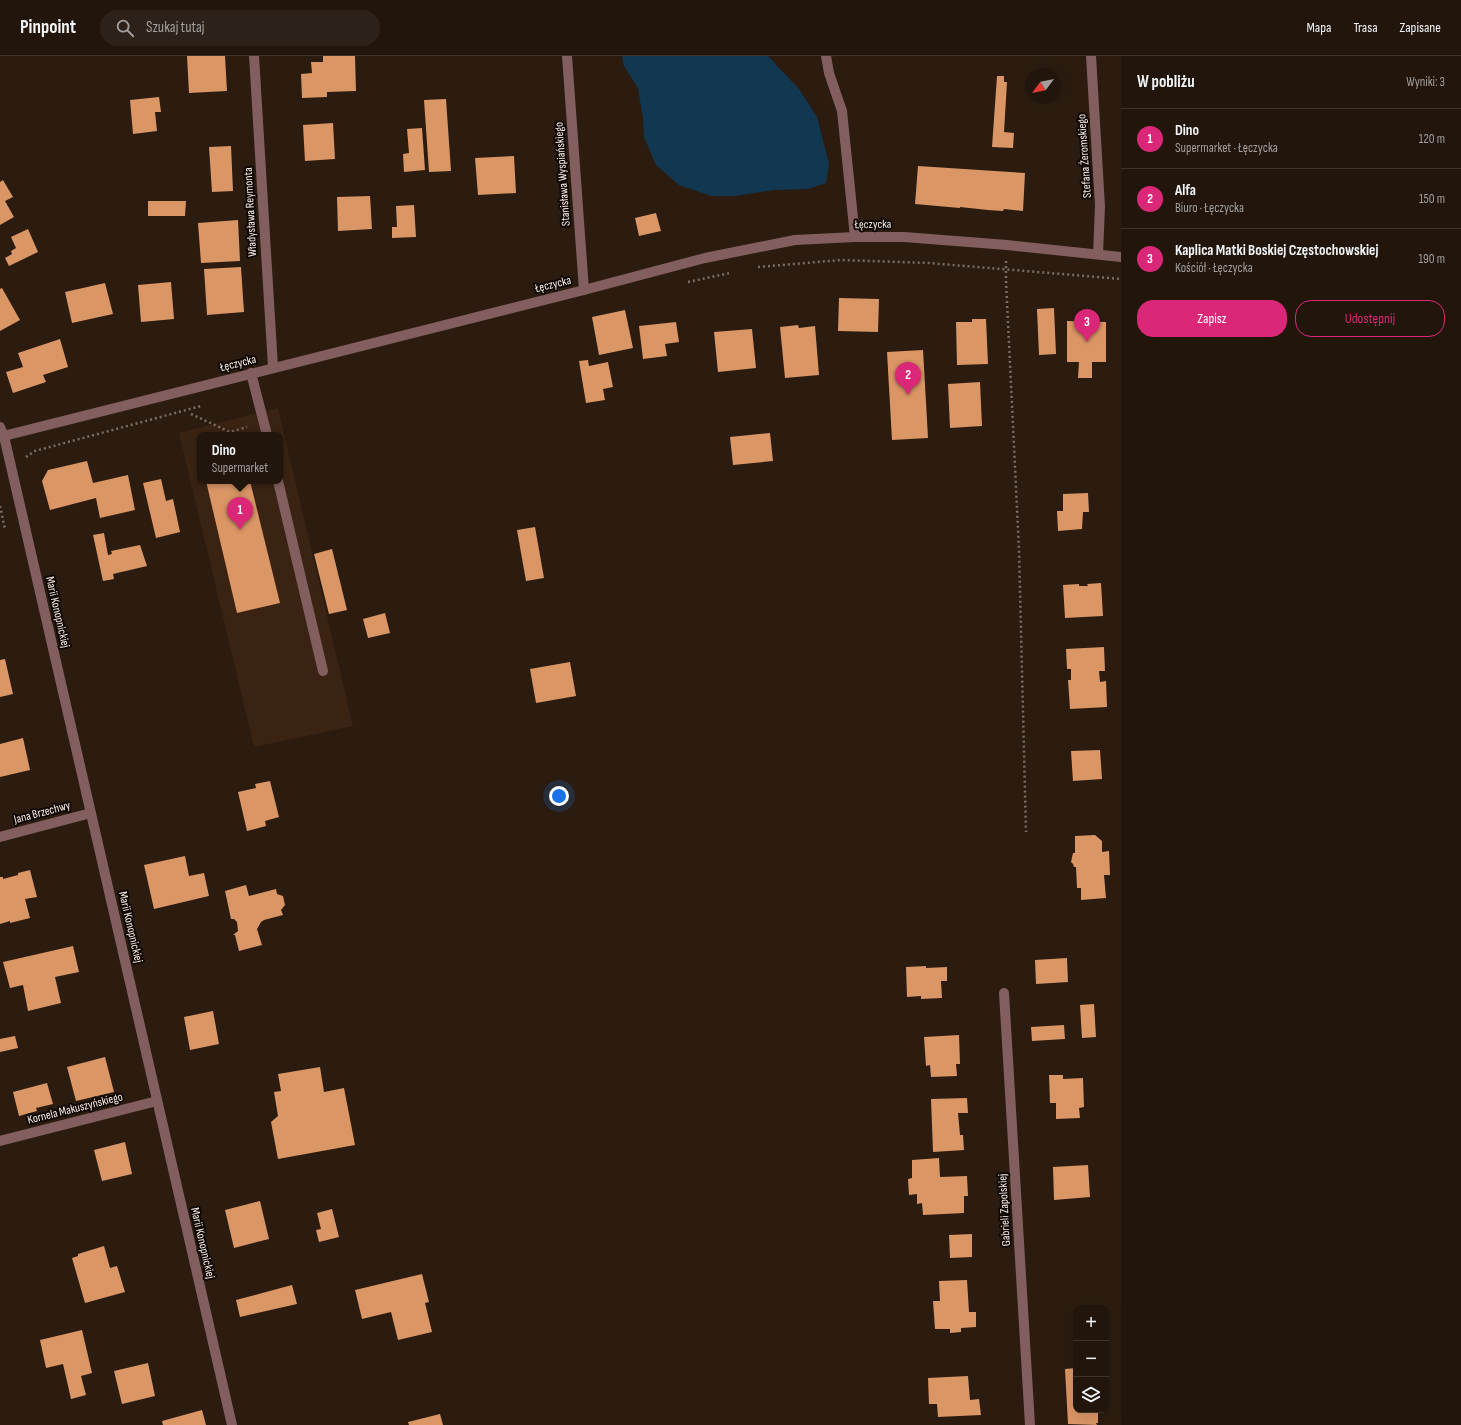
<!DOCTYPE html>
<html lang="pl">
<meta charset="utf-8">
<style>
:root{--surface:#21150c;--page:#2d221a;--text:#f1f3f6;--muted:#a29f9d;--line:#3e342d;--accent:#db2777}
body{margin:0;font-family:"Sofia Sans Condensed",sans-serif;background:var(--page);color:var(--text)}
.controls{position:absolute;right:12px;bottom:12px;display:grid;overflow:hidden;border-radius:8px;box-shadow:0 4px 16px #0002}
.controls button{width:36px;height:36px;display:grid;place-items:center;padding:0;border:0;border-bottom:1px solid var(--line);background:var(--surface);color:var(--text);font:20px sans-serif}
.compass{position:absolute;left:1025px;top:12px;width:36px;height:36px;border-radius:50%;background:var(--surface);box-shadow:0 4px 16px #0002;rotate:238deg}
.you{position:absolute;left:559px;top:740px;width:14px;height:14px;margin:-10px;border:3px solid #fff;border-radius:50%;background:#1a73e8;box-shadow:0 0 0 6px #1a73e833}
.badge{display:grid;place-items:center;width:26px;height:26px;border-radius:50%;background:var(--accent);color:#fff;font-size:13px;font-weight:700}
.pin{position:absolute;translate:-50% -33px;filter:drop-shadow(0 1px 2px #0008)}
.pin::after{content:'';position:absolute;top:21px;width:14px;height:12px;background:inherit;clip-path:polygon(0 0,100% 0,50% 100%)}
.popup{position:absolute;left:197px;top:376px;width:86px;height:52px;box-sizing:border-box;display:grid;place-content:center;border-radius:8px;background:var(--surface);filter:drop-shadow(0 1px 3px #0005);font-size:13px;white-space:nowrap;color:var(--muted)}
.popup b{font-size:15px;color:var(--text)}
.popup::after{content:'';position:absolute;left:50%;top:100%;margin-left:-8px;border:8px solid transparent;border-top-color:var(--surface)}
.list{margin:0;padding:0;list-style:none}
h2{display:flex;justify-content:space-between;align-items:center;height:52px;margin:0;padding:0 16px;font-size:17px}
h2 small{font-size:13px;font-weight:400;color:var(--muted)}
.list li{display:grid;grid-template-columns:26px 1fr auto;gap:12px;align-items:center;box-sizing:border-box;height:60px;padding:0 16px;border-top:1px solid var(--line)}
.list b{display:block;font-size:15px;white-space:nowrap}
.list p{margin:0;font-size:13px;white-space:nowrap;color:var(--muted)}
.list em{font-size:13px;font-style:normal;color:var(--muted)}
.actions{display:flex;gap:8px;padding:12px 16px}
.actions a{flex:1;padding:9px 0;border:1px solid var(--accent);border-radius:16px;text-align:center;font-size:14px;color:var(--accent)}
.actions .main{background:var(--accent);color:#fff}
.icon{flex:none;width:22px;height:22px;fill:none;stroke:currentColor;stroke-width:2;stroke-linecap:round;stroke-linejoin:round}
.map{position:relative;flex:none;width:1121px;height:1369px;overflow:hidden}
header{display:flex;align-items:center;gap:24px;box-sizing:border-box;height:56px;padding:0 20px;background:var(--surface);border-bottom:1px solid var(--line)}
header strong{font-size:19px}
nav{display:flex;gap:22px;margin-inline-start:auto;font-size:14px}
.search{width:280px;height:36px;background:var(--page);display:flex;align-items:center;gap:10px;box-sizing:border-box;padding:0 14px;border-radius:22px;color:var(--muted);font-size:15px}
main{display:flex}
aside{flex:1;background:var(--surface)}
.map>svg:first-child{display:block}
</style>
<header>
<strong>Pinpoint</strong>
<div class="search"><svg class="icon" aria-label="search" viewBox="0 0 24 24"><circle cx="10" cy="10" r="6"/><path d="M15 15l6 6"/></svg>Szukaj tutaj</div>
<nav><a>Mapa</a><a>Trasa</a><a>Zapisane</a></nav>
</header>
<main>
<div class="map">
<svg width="1121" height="1369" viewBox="0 0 1121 1369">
<rect width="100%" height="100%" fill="#2c1c10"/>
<path fill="#3a2313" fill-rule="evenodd" d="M 278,352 L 353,670 L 254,691 L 179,377 ZM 200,379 L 280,379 L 280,425 L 200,425 Z"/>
<polygon fill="#123751" points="622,0 768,0 799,33 817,61 829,108 826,127 808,133 774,134 735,140 711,140 679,129 656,109 644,81 643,63 638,32 624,10"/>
<g fill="#db9666">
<polygon points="187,0 225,0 227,35 189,37"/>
<polygon points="323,0 355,0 356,35 327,36 327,41 302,42 301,18 312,17 311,6 323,6"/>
<polygon points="997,20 1004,20 1004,26 1007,26 1004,76 1014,77 1013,92 992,91"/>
<polygon points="159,41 161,56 155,56 157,75 133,78 130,44"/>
<polygon points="446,43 451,115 429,116 424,44"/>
<polygon points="333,67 335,103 305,105 303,69"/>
<polygon points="422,72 425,114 404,116 403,98 409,97 407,73"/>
<polygon points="231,90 233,135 212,136 209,91"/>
<polygon points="514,100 516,137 478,139 475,102"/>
<polygon points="918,110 1025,117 1023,155 1004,153 1003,155 988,154 960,151 960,152 915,148"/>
<polygon points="3,124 13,141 5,145 14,161 0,169 0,126"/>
<polygon points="370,140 372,173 338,175 337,141"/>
<polygon points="148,145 186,145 185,160 148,160"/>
<polygon points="414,149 416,181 392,182 392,171 397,171 396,150"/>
<polygon points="656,157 661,175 639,180 635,162"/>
<polygon points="238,164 240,205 201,207 198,167"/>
<polygon points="28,173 38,196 9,210 5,202 12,198 11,195 16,192 11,181"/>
<polygon points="241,211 244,256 207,259 204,213"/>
<polygon points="171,226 174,263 141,266 138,229"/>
<polygon points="105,227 113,258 72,267 65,236"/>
<polygon points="2,232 20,264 0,275 0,233"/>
<polygon points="839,242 879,243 878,276 838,275"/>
<polygon points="1054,252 1056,298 1039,299 1037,253"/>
<polygon points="625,254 633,292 599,299 592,261"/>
<polygon points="972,263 986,263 988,308 957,309 956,266 972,266"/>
<polygon points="1067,265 1106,266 1106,306 1092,306 1092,322 1078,322 1079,306 1067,306"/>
<polygon points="676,266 679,286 665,288 667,300 643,303 639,270"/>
<polygon points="798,269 799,272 815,270 819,319 785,322 780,271"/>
<polygon points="752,273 756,312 718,316 714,276"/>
<polygon points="60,283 68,311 43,319 46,326 13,337 6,316 23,311 18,297"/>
<polygon points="923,294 928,382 892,384 887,296"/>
<polygon points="588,304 589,310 608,306 613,331 603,333 605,344 586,347 579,305"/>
<polygon points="980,326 982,370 950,372 948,328"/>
<polygon points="770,377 773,405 733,409 730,381"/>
<polygon points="87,405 93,427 128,419 135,454 100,462 96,442 50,454 42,425 48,414"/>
<polygon points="161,423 166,445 173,443 180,476 156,482 143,427"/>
<polygon points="206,425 250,425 280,547 237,557"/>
<polygon points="1088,437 1089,456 1083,456 1082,473 1058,475 1057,455 1063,455 1063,438"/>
<polygon points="535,471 544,522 526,525 517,474"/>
<polygon points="104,477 108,499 112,498 111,495 140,489 147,510 113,518 114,523 103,525 93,479"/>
<polygon points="332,493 347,554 329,558 314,498"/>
<polygon points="1101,527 1103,560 1065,562 1063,529 1079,528 1079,530 1088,530 1087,528"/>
<polygon points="385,557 390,577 368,582 363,563"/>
<polygon points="1104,591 1105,615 1099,615 1100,626 1106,625 1107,651 1070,653 1068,624 1071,624 1071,613 1067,613 1066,593"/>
<polygon points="5,603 13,638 0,641 0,604"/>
<polygon points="570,606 576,640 536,647 530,613"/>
<polygon points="23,682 30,714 0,721 0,688"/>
<polygon points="1100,694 1102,723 1073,725 1071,695"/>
<polygon points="270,725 279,761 265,765 266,770 247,775 238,736 256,732 255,728"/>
<polygon points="1095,779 1102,785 1102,796 1109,795 1110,819 1104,819 1106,842 1081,844 1081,832 1077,832 1076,811 1074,811 1073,808 1071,806 1073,797 1075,797 1075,780"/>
<polygon points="185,800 189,820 204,817 209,840 154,853 144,809"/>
<polygon points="30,814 37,841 25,843 30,862 10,867 10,865 0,868 0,821 3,821 3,823 18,819 18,817"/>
<polygon points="246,829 249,840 276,833 277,838 283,840 285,849 281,854 283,859 264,864 261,866 257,873 262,889 239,895 235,879 233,879 238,875 237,866 234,863 231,863 225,835"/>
<polygon points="73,890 79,916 55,921 61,947 28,955 23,929 10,932 3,906"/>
<polygon points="1067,902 1068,926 1036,928 1035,904"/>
<polygon points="926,910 926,912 947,911 947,925 941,925 942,942 921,943 921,940 907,941 906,911"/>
<polygon points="1094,948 1096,981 1082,982 1080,949"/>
<polygon points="213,955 219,988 190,994 184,961"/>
<polygon points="1064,969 1065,983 1032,985 1031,971"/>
<polygon points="959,979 960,1008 956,1008 957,1020 931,1021 930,1009 926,1010 924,981"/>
<polygon points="15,980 18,992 0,996 0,983"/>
<polygon points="105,1001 114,1036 76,1045 67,1011"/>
<polygon points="320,1011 324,1036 344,1032 355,1089 278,1103 271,1066 278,1060 274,1036 281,1035 278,1018"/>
<polygon points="1049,1019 1063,1019 1063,1023 1083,1022 1084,1051 1079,1052 1080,1062 1056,1063 1056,1047 1050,1047"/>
<polygon points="47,1027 53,1048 36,1052 37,1055 19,1060 13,1036"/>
<polygon points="967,1042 968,1057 958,1057 960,1079 963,1079 964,1094 933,1096 931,1043"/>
<polygon points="125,1086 132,1118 102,1125 94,1094"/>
<polygon points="939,1102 940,1121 967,1120 968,1140 964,1140 964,1157 923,1159 922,1147 917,1148 917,1138 909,1139 908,1123 912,1122 912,1104"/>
<polygon points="1088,1109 1090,1141 1054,1144 1053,1111"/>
<polygon points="260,1145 269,1183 234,1192 225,1154"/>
<polygon points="332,1153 339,1181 319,1186 316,1174 321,1173 317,1157"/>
<polygon points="972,1178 972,1201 950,1202 949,1179"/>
<polygon points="104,1190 110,1212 117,1210 125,1236 85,1247 72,1202 78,1200 78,1198"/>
<polygon points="422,1218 429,1246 425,1247 432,1276 398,1284 391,1256 362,1263 355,1234"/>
<polygon points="967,1224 969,1256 976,1256 976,1271 961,1272 961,1276 950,1277 950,1273 935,1273 933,1245 940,1245 939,1225"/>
<polygon points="292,1229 297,1248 240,1261 236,1244"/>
<polygon points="82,1274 92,1317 81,1320 86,1339 71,1343 63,1308 46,1312 40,1284"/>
<polygon points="148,1307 155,1340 122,1348 114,1315"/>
<polygon points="1076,1312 1076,1354 1101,1354 1101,1356 1098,1356 1098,1367 1096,1367 1097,1369 1068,1368 1065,1313"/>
<polygon points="968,1320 970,1344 979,1343 981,1359 938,1361 937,1348 929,1348 928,1322"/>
<polygon points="202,1354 206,1369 163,1369 162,1365"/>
<polygon points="440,1358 443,1369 409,1369 408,1366"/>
</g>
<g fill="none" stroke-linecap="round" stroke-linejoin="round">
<g stroke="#7c6e63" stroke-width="2.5" stroke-dasharray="2 3" stroke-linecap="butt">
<polyline points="1006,205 1006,225 1019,494 1026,776"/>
<polyline points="758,211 841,204 929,207 1121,223"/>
<polyline points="688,226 730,217"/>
<polyline points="191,358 230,376 247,371"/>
<polyline points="26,401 35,395 201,350"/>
<polyline points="0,450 5,473"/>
</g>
<g stroke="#825f5e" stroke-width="10">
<polyline points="826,0 829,17 842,55 855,181"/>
<polyline points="251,317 267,379"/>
<polyline points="278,425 323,615"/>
</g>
<g stroke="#825f5e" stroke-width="10">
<polyline points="254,0 273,311"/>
<polyline points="567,0 584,234"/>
<polyline points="1091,0 1100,150 1098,198"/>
<polyline points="0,371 4,380 232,1369"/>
<polyline points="0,781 91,757"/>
<polyline points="1004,937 1030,1369"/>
<polyline points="0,1085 157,1045"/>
</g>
<polyline stroke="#825f5e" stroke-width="10" points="0,381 584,234 705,202 795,184 855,181 904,181 1007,189 1121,201"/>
</g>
<g text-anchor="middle" stroke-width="4" stroke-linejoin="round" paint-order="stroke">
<g font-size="12" fill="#f9ede5" stroke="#0f0804">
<text transform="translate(1084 100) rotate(-94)" y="4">Stefana Żeromskiego</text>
<text transform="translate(562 118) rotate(-94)" y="4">Stanisława Wyspiańskiego</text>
<text transform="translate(250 156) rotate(-93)" y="4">Władysława Reymonta</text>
<text transform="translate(873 168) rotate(-1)" y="4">Łęczycka</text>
<text transform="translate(553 228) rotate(-14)" y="4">Łęczycka</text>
<text transform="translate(238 307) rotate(-14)" y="4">Łęczycka</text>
<text transform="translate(58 556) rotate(77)" y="4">Marii Konopnickiej</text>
<text transform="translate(42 756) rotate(-15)" y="4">Jana Brzechwy</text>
<text transform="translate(131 871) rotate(77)" y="4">Marii Konopnickiej</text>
<text transform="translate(75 1052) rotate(-14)" y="4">Kornela Makuszyńskiego</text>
<text transform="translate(1004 1154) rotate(-93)" y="4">Gabrieli Zapolskiej</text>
<text transform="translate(203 1187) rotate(77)" y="4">Marii Konopnickiej</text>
</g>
</g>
</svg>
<div class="controls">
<button>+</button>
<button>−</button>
<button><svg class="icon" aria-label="layers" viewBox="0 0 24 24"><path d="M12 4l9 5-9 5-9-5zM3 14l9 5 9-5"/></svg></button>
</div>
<svg class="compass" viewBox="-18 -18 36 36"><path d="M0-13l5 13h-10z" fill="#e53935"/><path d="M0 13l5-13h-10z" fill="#a29f9d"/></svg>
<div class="you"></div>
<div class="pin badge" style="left:240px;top:474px">1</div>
<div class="popup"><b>Dino</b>Supermarket</div>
<div class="pin badge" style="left:908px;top:339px">2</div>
<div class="pin badge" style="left:1087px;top:286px">3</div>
</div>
<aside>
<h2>W pobliżu<small>Wyniki: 3</small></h2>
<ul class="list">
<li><span class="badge">1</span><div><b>Dino</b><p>Supermarket · Łęczycka</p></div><em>120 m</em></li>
<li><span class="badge">2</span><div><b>Alfa</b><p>Biuro · Łęczycka</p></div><em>150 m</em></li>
<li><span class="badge">3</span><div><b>Kaplica Matki Boskiej Częstochowskiej</b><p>Kościół · Łęczycka</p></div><em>190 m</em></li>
</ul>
<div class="actions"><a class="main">Zapisz</a><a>Udostępnij</a></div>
</aside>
</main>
